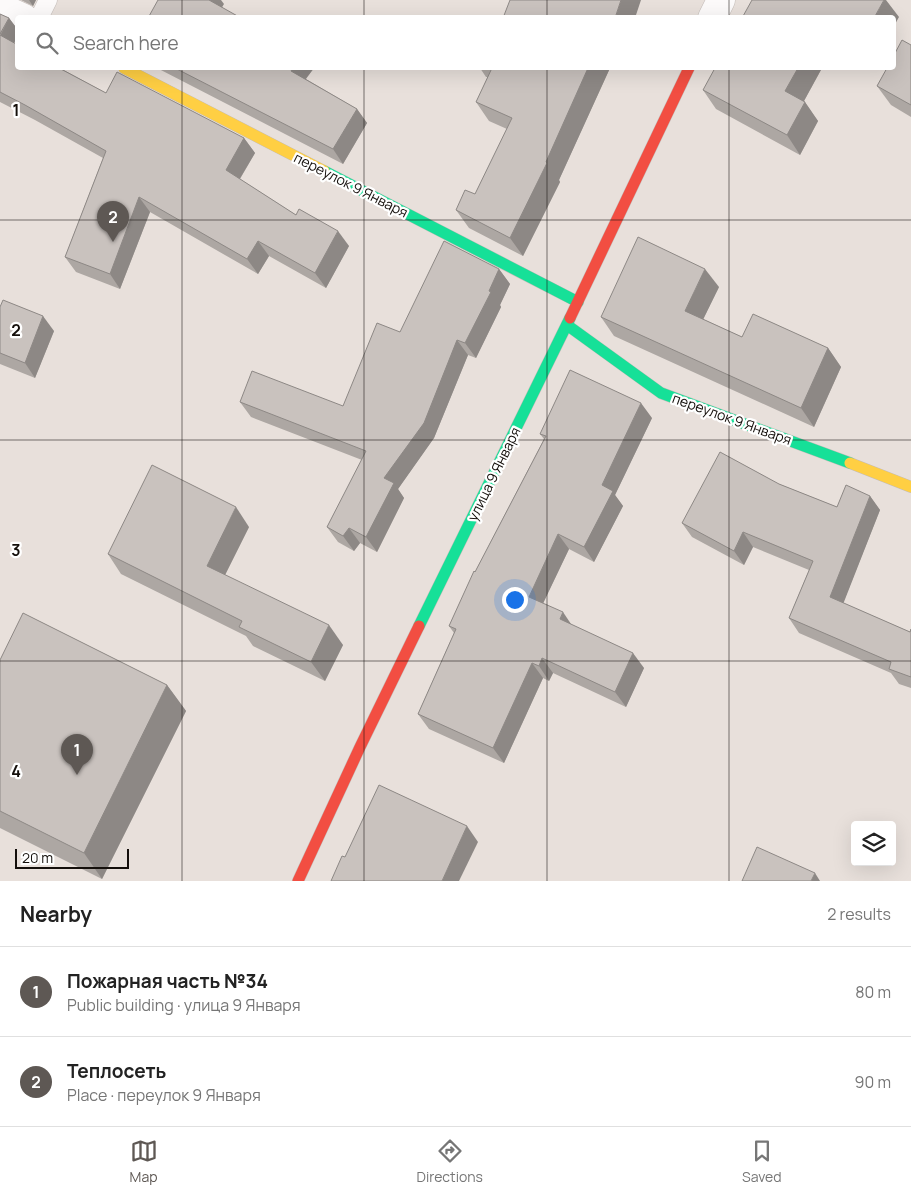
<!DOCTYPE html>
<meta charset="utf-8">
<style>
:root{--surface:#fff;--page:#f6f6f6;--text:#222;--muted:#767676;--line:#e0e0e0;--accent:#5e5854}
body{margin:0;font-family:Manrope,sans-serif;background:var(--page);color:var(--text)}
.controls{position:absolute;right:15px;bottom:15px;display:grid;overflow:hidden;border-radius:5px;box-shadow:0 5px 20px #0002}
.controls button{width:45px;height:45px;display:grid;place-items:center;padding:0;border:0;border-bottom:1px solid var(--line);background:var(--surface);color:var(--text);font:25px sans-serif}
.scale{position:absolute;left:15px;bottom:12px;width:114px;box-sizing:border-box;padding-left:5px;border:2px solid #140f0b;border-top:0;font-size:14px;line-height:18px;white-space:nowrap;color:#140f0b;-webkit-text-stroke:4px #fff;paint-order:stroke}
.you{position:absolute;left:514px;top:599px;width:18px;height:18px;margin:-12px;border:4px solid #fff;border-radius:50%;background:#1a73e8;box-shadow:0 0 0 8px #1a73e833}
.badge{display:grid;place-items:center;width:32px;height:32px;border-radius:50%;background:var(--accent);color:#fff;font-size:16px;font-weight:700}
.pin{position:absolute;translate:-50% -41px;filter:drop-shadow(0 1px 2px #0008)}
.pin::after{content:'';position:absolute;top:26px;width:18px;height:15px;background:inherit;clip-path:polygon(0 0,100% 0,50% 100%)}
.list{margin:0;padding:0;list-style:none}
h2{display:flex;justify-content:space-between;align-items:center;height:65px;margin:0;padding:0 20px;font-size:21px}
h2 small{font-size:16px;font-weight:400;color:var(--muted)}
.list li{display:grid;grid-template-columns:32px 1fr auto;gap:15px;align-items:center;box-sizing:border-box;height:90px;padding:0 20px;border-top:1px solid var(--line)}
.list b{display:block;font-size:19px;white-space:nowrap}
.list p{margin:0;font-size:16px;white-space:nowrap;color:var(--muted)}
.list em{font-size:16px;font-style:normal;color:var(--muted)}
.icon{flex:none;width:28px;height:28px;fill:none;stroke:currentColor;stroke-width:2;stroke-linecap:round;stroke-linejoin:round}
.map{position:relative;flex:none;width:911px;height:881px;overflow:hidden}
.search{position:absolute;background:var(--surface);box-shadow:0 5px 20px #0002;left:15px;right:15px;top:15px;height:55px;display:flex;align-items:center;gap:12px;box-sizing:border-box;padding:0 18px;border-radius:5px;color:var(--muted);font-size:19px}
.sheet{height:245px;background:var(--surface)}
nav{display:flex;justify-content:space-around;align-items:center;box-sizing:border-box;height:70px;border-top:1px solid var(--line);background:var(--surface);font-size:14px;color:var(--muted)}
nav a{display:grid;justify-items:center;gap:2px}
nav .on{color:var(--accent)}
.map>svg:first-child{display:block}
</style>
<div class="map">
<svg width="911" height="881" viewBox="0 0 911 881">
<rect width="100%" height="100%" fill="#e8e0db"/>
<g fill="none" stroke-linecap="round" stroke-linejoin="round">
<g stroke="#c3bcb8" stroke-width="19">
<polyline id="lane" points="39,18 48,0"/>
</g>
<g stroke="#c3bcb8" stroke-width="29">
<g id="street">
<polyline points="0,7 24,18"/>
<polyline points="712,18 721,0"/>
</g>
</g>
<g stroke="#c3bcb8" stroke-width="12">
<g id="fast">
<polyline points="324,171 578,302"/>
<polyline points="567,325 661,393 850,463"/>
<polyline points="419,626 570,318"/>
</g>
</g>
<g stroke="#c3bcb8" stroke-width="12">
<g id="slow">
<polyline points="124,68 324,171"/>
<polyline points="850,463 911,487"/>
</g>
</g>
<g stroke="#c3bcb8" stroke-width="12">
<g id="jam">
<polyline points="570,318 689,68"/>
<polyline points="298,881 360,747 419,626"/>
</g>
</g>
<use href="#lane" stroke="#fcfafa" stroke-width="18"/>
<use href="#street" stroke="#fcfafa" stroke-width="28"/>
<use href="#fast" stroke="#16e098" stroke-width="11"/>
<use href="#slow" stroke="#ffcf43" stroke-width="11"/>
<use href="#jam" stroke="#f24e42" stroke-width="11"/>
</g>
<g fill="#ada7a3">
<polygon points="21,0 36,0 33,6"/>
<polygon points="0,14 9,18 18,30 18,36 14,43 106,93 244,138 255,153 240,179 296,215 349,246 326,288 269,256 258,274 150,212 120,289 76,272 65,257 103,158 35,120 0,102"/>
<polygon points="911,45 911,117 891,105 877,86"/>
<polygon points="157,68 314,68 306,79 357,109 367,123 343,164"/>
<polygon points="480,68 610,68 559,180 560,182 523,256 469,228 456,210 475,194 507,129 489,121 476,102 488,77 486,77"/>
<polygon points="822,68 804,101 818,121 800,155 716,109 703,90"/>
<polygon points="499,269 510,284 500,305 501,307 476,358 468,355 434,438 398,489 404,498 377,552 360,543 354,551 338,542 327,527 362,460 251,417 240,402 343,406 400,332"/>
<polygon points="719,287 703,319 742,337 828,348 841,367 814,427 614,336 601,317"/>
<polygon points="0,307 54,331 35,378 0,364"/>
<polygon points="652,418 615,495 623,506 594,562 569,549 543,603 572,625 644,668 626,707 553,673 549,681 543,678 504,763 429,729 418,714 454,633 449,626 475,572 544,439 540,434"/>
<polygon points="779,484 837,507 870,496 880,510 843,603 910,632 911,629 911,688 899,684 891,673 799,633 789,618 809,570 753,547 744,565 692,537 682,523"/>
<polygon points="249,527 225,575 343,645 325,681 253,646 246,636 121,574 108,554"/>
<polygon points="0,660 167,685 186,711 102,879 0,828"/>
</g>
<g fill="#8d8885">
<polygon points="29,0 36,0 33,6"/>
<polygon points="208,0 221,0 224,4 218,14"/>
<polygon points="621,0 641,0 635,18 615,18"/>
<polygon points="884,0 886,0 899,17 894,26 894,18 874,18"/>
<polygon points="9,18 18,30 18,36 10,50 0,36"/>
<polygon points="293,68 314,68 301,85 291,71"/>
<polygon points="588,68 610,68 559,180 560,182 523,256 510,238"/>
<polygon points="798,68 822,68 799,110 785,91"/>
<polygon points="805,102 818,121 800,155 787,135"/>
<polygon points="357,109 367,123 343,164 333,149"/>
<polygon points="244,138 255,153 236,185 226,170"/>
<polygon points="139,197 150,212 120,289 110,274"/>
<polygon points="338,231 349,246 326,288 315,273"/>
<polygon points="258,241 269,256 258,274 247,259"/>
<polygon points="499,269 510,284 500,305 501,307 476,358 465,343"/>
<polygon points="705,269 719,287 698,330 685,311"/>
<polygon points="43,316 54,331 35,378 25,363"/>
<polygon points="457,340 468,355 434,438 398,489 404,498 377,552 366,537 384,478"/>
<polygon points="828,348 841,367 814,427 801,408"/>
<polygon points="641,403 652,418 615,495 623,506 594,562 584,547 602,485"/>
<polygon points="870,496 880,510 840,612 830,597"/>
<polygon points="236,507 249,527 220,585 207,566"/>
<polygon points="349,528 360,543 354,551 343,536"/>
<polygon points="743,532 753,547 744,565 734,551"/>
<polygon points="558,534 569,549 539,612 529,597"/>
<polygon points="563,612 573,627 560,619"/>
<polygon points="329,625 343,645 325,681 311,662"/>
<polygon points="633,653 644,668 626,707 615,692"/>
<polygon points="542,658 553,673 549,681 539,666"/>
<polygon points="532,663 543,678 504,763 493,748"/>
<polygon points="167,685 186,711 102,879 84,853"/>
<polygon points="467,826 478,842 459,881 442,881"/>
<polygon points="815,873 820,881 811,881"/>
</g>
<g fill="#c9c2be" stroke="#8d8885">
<polygon points="158,0 209,0 241,18 148,18"/>
<polygon points="510,0 621,0 615,18 503,18"/>
<polygon points="752,0 884,0 874,18 742,18"/>
<polygon points="0,14 9,18 0,34"/>
<polygon points="0,35 18,45 18,68 59,68 106,93 117,72 244,138 226,170 296,215 299,209 338,231 315,273 258,241 247,259 139,197 110,274 65,257 106,151 25,105 0,92"/>
<polygon points="902,40 911,45 911,105 877,86 887,68 894,68 894,55"/>
<polygon points="175,68 293,68 291,71 357,109 333,149"/>
<polygon points="492,68 588,68 546,162 547,163 510,238 456,210 465,190 475,194 512,118 476,102"/>
<polygon points="715,68 798,68 785,91 805,102 787,135 703,90"/>
<polygon points="638,237 705,269 685,311 742,337 753,314 828,348 801,408 601,317"/>
<polygon points="444,241 499,269 489,291 491,292 465,343 457,340 424,423 384,478 394,483 366,537 349,528 343,536 327,527 366,451 240,402 252,371 343,406 377,323 400,332"/>
<polygon points="3,300 43,316 25,363 0,353 0,307"/>
<polygon points="570,370 641,403 602,485 613,491 584,547 558,534 529,597 563,612 560,619 633,653 615,692 542,658 539,666 532,663 493,748 418,714 456,629 449,626 474,571 475,572 546,436 540,434"/>
<polygon points="720,452 779,484 837,507 846,485 870,496 830,597 910,632 911,629 911,677 889,669 891,662 789,618 813,561 743,532 734,551 682,523"/>
<polygon points="152,465 236,507 207,566 329,625 311,662 239,627 242,621 108,554"/>
<polygon points="23,613 167,685 84,853 0,811 0,660"/>
<polygon points="379,785 467,826 442,881 331,881 342,856 345,857"/>
<polygon points="757,847 815,873 811,881 742,881"/>
</g>
<path fill="none" stroke="#140f0b" stroke-width="1" stroke-opacity="0.55" d="M 182,0 L 182,18M 364,0 L 364,18M 547,0 L 547,18M 729,0 L 729,18M 182,68 L 182,881M 364,68 L 364,881M 547,68 L 547,881M 729,68 L 729,881M 0,220 L 911,220M 0,440 L 911,440M 0,661 L 911,661"/>
<g text-anchor="middle" stroke-width="4.5" stroke-linejoin="round" paint-order="stroke">
<g font-size="14" fill="#140f0b" stroke="#fff">
<text transform="translate(351 185) rotate(27)" y="5">переулок 9 Января</text>
<text transform="translate(732 419) rotate(20)" y="5">переулок 9 Января</text>
<text transform="translate(494 474) rotate(-64)" y="5">улица 9 Января</text>
</g>
</g>
<g font-size="16" text-anchor="middle" font-weight="bold" fill="#140f0b" stroke="#fff" stroke-width="4.5" stroke-linejoin="round" paint-order="stroke">
<text x="16" y="116">1</text>
<text x="16" y="336">2</text>
<text x="16" y="556">3</text>
<text x="16" y="777">4</text>
</g>
</svg>
<div class="controls">
<button><svg class="icon" aria-label="layers" viewBox="0 0 24 24"><path d="M12 4l9 5-9 5-9-5zM3 14l9 5 9-5"/></svg></button>
</div>
<div class="scale">20 m</div>
<div class="you"></div>
<div class="pin badge" style="left:77px;top:775px">1</div>
<div class="pin badge" style="left:113px;top:242px">2</div>
<div class="search"><svg class="icon" aria-label="search" viewBox="0 0 24 24"><circle cx="10" cy="10" r="6"/><path d="M15 15l6 6"/></svg>Search here</div>
</div>
<section class="sheet">
<h2>Nearby<small>2 results</small></h2>
<ul class="list">
<li><span class="badge">1</span><div><b>Пожарная часть №34</b><p>Public building · улица 9 Января</p></div><em>80 m</em></li>
<li><span class="badge">2</span><div><b>Теплосеть</b><p>Place · переулок 9 Января</p></div><em>90 m</em></li>
</ul>
</section>
<nav>
<a class="on"><svg class="icon" aria-label="map" viewBox="0 0 24 24"><path d="M3 6l6-2 6 2 6-2v14l-6 2-6-2-6 2zM9 4v14M15 6v14"/></svg>Map</a>
<a><svg class="icon" aria-label="directions" viewBox="0 0 24 24"><path d="M12 3l9 9-9 9-9-9zM9 14v-3h6M13 9l2 2-2 2"/></svg>Directions</a>
<a><svg class="icon" aria-label="saved" viewBox="0 0 24 24"><path d="M7 4h10v16l-5-4-5 4z"/></svg>Saved</a>
</nav>
